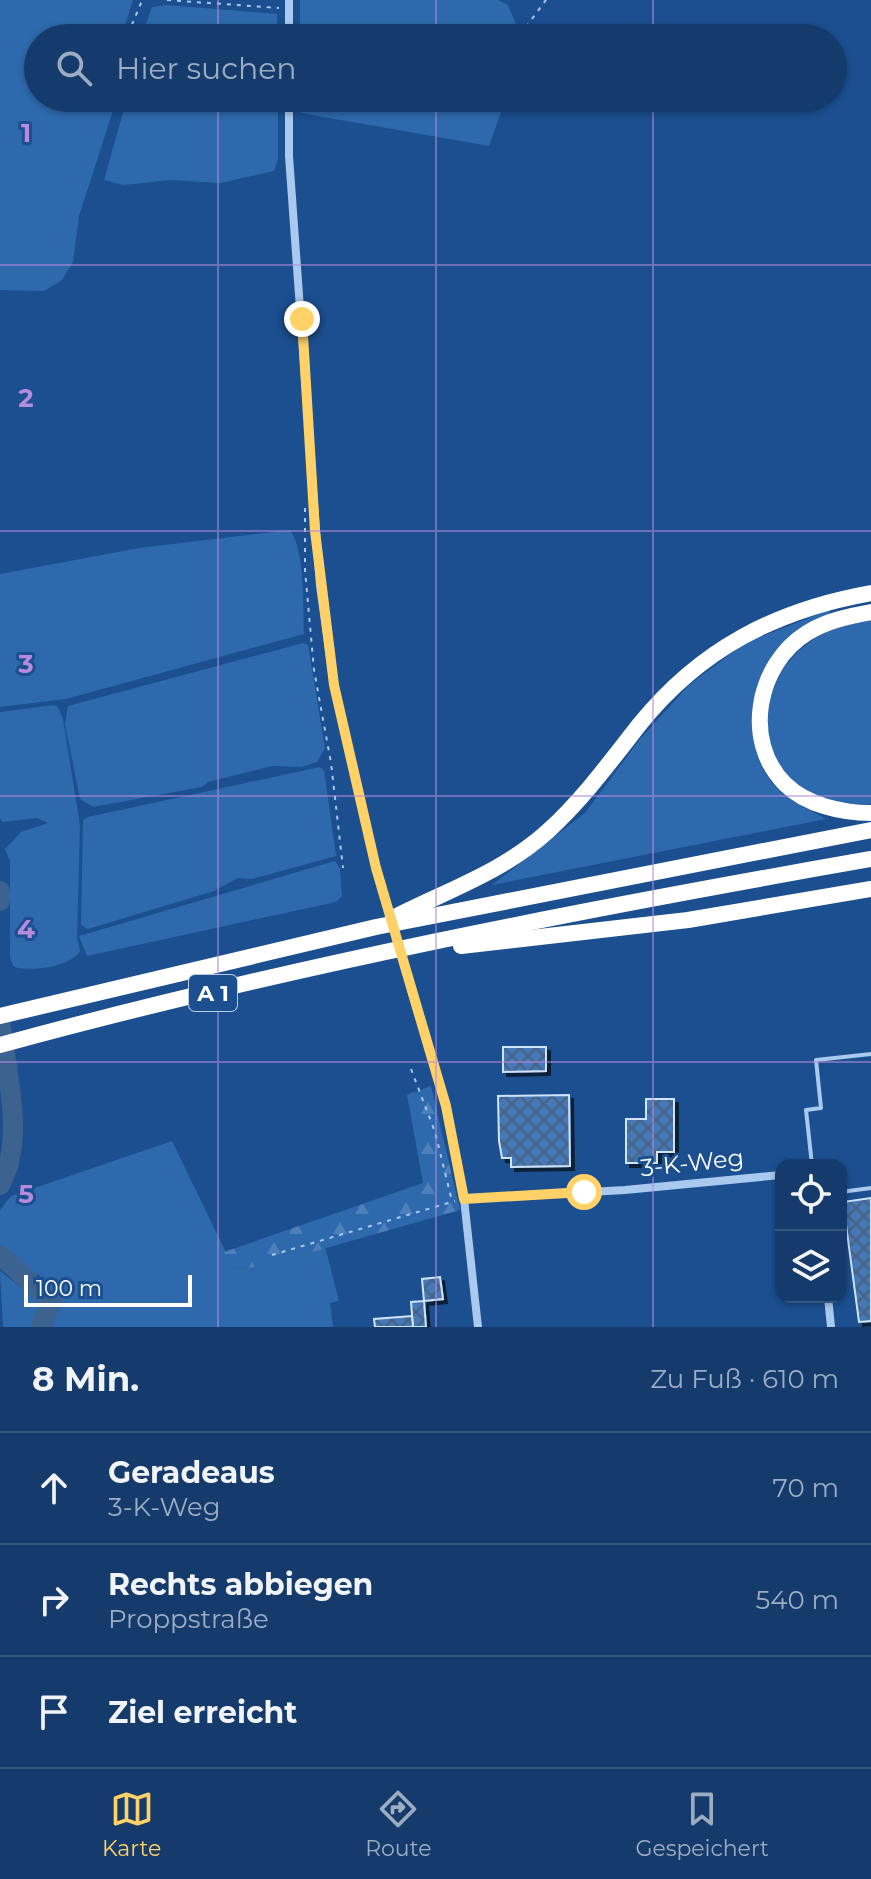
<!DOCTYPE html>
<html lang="de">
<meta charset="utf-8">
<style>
:root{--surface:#143b6b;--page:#1d4271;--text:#f1f3f6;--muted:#9dadc1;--line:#33557e;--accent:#ffd166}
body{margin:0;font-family:Montserrat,sans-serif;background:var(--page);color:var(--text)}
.controls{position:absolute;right:24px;bottom:24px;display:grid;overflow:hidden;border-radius:16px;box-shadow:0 2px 6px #0004}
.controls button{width:72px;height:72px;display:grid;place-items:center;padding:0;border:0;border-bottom:2px solid var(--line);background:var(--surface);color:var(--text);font:40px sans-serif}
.scale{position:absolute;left:24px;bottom:20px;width:168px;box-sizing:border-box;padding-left:8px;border:4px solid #fff;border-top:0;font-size:22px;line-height:28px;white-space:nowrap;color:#fff;-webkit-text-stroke:6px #1b4f8f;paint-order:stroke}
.stop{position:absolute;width:24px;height:24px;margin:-18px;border:6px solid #ffd166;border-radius:50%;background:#fff}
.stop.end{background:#ffd166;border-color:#fff;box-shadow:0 2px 8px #0008}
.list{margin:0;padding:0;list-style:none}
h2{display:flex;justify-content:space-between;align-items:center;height:104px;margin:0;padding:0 32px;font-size:34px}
h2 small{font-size:26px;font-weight:400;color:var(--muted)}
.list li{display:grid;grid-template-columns:52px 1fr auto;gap:24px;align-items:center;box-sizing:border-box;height:112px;padding:0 32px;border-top:2px solid var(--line)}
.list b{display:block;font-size:30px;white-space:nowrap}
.list p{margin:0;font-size:26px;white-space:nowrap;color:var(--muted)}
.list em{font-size:26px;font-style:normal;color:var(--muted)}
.icon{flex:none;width:44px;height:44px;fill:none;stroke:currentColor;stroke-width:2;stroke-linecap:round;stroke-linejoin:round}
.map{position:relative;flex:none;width:871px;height:1327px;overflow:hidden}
.search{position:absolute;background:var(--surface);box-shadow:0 2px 6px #0004;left:24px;right:24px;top:24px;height:88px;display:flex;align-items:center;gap:20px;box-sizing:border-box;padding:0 28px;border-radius:44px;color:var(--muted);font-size:30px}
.sheet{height:440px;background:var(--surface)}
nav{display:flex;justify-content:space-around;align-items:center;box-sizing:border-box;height:112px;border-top:2px solid var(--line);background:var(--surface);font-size:22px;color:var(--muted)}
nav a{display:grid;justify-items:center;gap:4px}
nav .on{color:var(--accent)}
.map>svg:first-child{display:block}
</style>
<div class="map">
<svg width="871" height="1327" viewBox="0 0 871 1327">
<defs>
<pattern id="forest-firs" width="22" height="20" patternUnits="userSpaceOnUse" patternTransform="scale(2)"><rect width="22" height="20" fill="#2e69ad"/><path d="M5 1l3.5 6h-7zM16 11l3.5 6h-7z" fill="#4d80b9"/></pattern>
<pattern id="building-cross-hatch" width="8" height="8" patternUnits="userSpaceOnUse" patternTransform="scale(2)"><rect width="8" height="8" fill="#4478b7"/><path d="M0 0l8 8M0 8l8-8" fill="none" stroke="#486282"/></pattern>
<filter id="shadow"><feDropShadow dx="4" dy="4" stdDeviation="0" flood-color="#0009"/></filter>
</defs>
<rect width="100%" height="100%" fill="#1b4f8f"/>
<g fill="#2e69ad">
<polygon points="0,0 133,0 121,38 38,38 38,98 117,98 79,216 73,262 62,280 44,291 0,290"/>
<polygon points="300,0 498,0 508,5 516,24 532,29 529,38 300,38"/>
<polygon points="166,5 277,14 278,38 141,38 152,7"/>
<polygon points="127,98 278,98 278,159 274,171 220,183 172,180 123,185 104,180"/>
<polygon points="301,98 506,98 489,146 301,113"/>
<path d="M 290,530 C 305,548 303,610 304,634 L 66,699 L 0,707 L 0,574 L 139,548 Z"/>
<path d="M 829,610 L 831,618 C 814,629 788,640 775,655 C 743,693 744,762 783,794 C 795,804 813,811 826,819 L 492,885 L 585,813 L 640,739 L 689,685 L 745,643 Z"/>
<path d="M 871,620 L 871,804 C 735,816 731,635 871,620 Z"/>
<polygon points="303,643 308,645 325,748 317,762 302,767 272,766 208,782 202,787 93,807 80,799 65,724 68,706"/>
<path d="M 53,705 L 58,707 L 63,719 L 80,825 L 77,938 L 80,951 C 71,967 30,972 14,967 L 10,958 L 10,861 L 5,849 L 21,832 L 48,823 L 37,818 L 3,822 L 0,819 L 0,712 Z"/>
<polygon points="320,767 324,770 336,856 252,879 238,878 214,891 88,929 81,925 83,820 88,817"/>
<polygon points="335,861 340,869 342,896 336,902 87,956 79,936"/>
<polygon points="172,1141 234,1269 259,1267 325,1246 339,1301 330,1303 333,1327 50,1327 58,1300 0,1245 0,1210 11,1196"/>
<polygon points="0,1271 41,1303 36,1327 3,1327"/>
</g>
<polygon fill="url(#forest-firs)" points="431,1086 460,1210 259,1267 234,1269 224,1252 423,1183 407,1095"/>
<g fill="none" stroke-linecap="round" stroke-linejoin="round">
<g stroke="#3c6290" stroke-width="20">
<polyline points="0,891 0,901"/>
<path d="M 0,1020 C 6,1072 26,1139 0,1185"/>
<polyline points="0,1255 51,1301 41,1327"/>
</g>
</g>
<g fill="url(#building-cross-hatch)" stroke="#cfe3fa" stroke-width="2" filter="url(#shadow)">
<polygon points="503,1047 546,1047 546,1071 503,1072"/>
<polygon points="569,1095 570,1166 511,1167 511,1158 502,1158 499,1141 498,1096"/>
<polygon points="646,1099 674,1099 674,1152 657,1152 657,1163 626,1163 626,1119 646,1119"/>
<polygon points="871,1198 871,1321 859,1322 843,1202"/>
<polygon points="440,1277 443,1299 424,1301 422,1279"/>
<polygon points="424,1301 426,1327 413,1327 411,1302"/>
<polygon points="412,1316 413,1327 375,1327 374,1319"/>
</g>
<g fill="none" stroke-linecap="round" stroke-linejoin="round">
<g stroke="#a9c9ee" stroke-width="2" stroke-dasharray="4 6" stroke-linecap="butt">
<polyline points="167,0 279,8"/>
<polyline points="526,27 546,0"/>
<polyline points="128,34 141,3 146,0"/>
<polyline points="305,508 305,570 314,670 331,763 343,868"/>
<polyline points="411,1069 435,1132 452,1201"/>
<polyline points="272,1255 455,1201"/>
</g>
<g stroke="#a9c9ee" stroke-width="4">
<polyline points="812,1165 806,1110 821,1108 816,1060 871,1054"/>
<polyline points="841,1192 871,1188"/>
</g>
<g stroke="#a9c9ee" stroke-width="8">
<polyline points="289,0 289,38"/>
<polyline points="289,98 289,156 320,586 334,685 376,868"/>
<polyline points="412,993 446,1106 464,1199 478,1327"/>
<polyline points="464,1199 625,1190 781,1175"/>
<polyline points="828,1297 831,1327"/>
</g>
<g stroke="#fff" stroke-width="16">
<path d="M 871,612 C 849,616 826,621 807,633 C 757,664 742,741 785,784 C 806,805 842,813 871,813"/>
<path d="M 395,917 C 448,890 503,872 548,831 C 583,799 610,762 639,725 C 700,649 776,610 871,593"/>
<polyline points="461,946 688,920 871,889"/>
<polyline points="0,1016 376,927 871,830"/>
<path d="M 0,1045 C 286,967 579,910 871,859"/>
</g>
<polyline stroke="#a9c9ee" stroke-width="8" points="376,868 412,993"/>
</g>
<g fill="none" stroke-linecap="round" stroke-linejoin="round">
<polyline stroke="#ffd166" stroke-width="10" points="302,319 315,531 334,685 376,868 446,1106 464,1199 584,1192"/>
</g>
<path fill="none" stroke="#b68bdc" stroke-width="2" stroke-opacity="0.55" d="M 218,0 L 218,38M 436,0 L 436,38M 653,0 L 653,38M 218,98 L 218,1327M 436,98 L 436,1327M 653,98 L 653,1327M 0,265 L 871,265M 0,531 L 871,531M 0,796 L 871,796M 0,1062 L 871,1062"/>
<g text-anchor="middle" stroke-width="6" stroke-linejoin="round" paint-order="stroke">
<rect fill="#1b4f8f" stroke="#bbcadd" stroke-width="2" x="189" y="975" width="48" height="36" rx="6"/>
<g font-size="22" font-weight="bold" fill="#fff">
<text x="213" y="1001">A 1</text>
</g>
<g font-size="24" fill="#fff" stroke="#1b4f8f">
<text transform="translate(692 1163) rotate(-6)" y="8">3-K-Weg</text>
</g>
</g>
<g font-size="26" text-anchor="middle" font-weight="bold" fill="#b68bdc" stroke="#1b4f8f" stroke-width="6" stroke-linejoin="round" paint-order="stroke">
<text x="26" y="142">1</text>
<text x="26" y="407">2</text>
<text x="26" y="673">3</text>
<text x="26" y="938">4</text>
<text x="26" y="1203">5</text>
</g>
</svg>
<div class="controls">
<button><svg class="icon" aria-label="locate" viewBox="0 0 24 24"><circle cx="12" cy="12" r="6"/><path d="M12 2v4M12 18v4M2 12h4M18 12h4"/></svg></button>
<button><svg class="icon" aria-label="layers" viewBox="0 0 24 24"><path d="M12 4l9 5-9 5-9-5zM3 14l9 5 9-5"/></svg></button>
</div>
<div class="scale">100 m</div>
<div class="stop" style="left:584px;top:1192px"></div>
<div class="stop end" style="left:302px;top:319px"></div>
<div class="search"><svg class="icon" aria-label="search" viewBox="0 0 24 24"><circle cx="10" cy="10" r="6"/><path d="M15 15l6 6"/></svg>Hier suchen</div>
</div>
<section class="sheet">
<h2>8 Min.<small>Zu Fuß · 610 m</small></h2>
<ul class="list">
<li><svg class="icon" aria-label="ahead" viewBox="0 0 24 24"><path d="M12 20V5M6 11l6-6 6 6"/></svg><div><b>Geradeaus</b><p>3-K-Weg</p></div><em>70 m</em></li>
<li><svg class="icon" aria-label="right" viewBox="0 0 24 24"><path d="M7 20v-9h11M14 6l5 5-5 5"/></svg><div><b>Rechts abbiegen</b><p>Proppstraße</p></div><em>540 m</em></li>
<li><svg class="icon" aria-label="arrive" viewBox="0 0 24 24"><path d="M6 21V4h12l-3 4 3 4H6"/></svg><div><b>Ziel erreicht</b></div></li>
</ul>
</section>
<nav>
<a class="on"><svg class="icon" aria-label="map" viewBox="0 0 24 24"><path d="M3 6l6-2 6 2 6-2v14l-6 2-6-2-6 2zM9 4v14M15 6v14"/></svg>Karte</a>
<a><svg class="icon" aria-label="directions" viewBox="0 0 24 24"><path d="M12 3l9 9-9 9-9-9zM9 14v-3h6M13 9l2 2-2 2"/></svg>Route</a>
<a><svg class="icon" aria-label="saved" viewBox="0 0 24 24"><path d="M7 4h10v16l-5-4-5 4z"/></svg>Gespeichert</a>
</nav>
